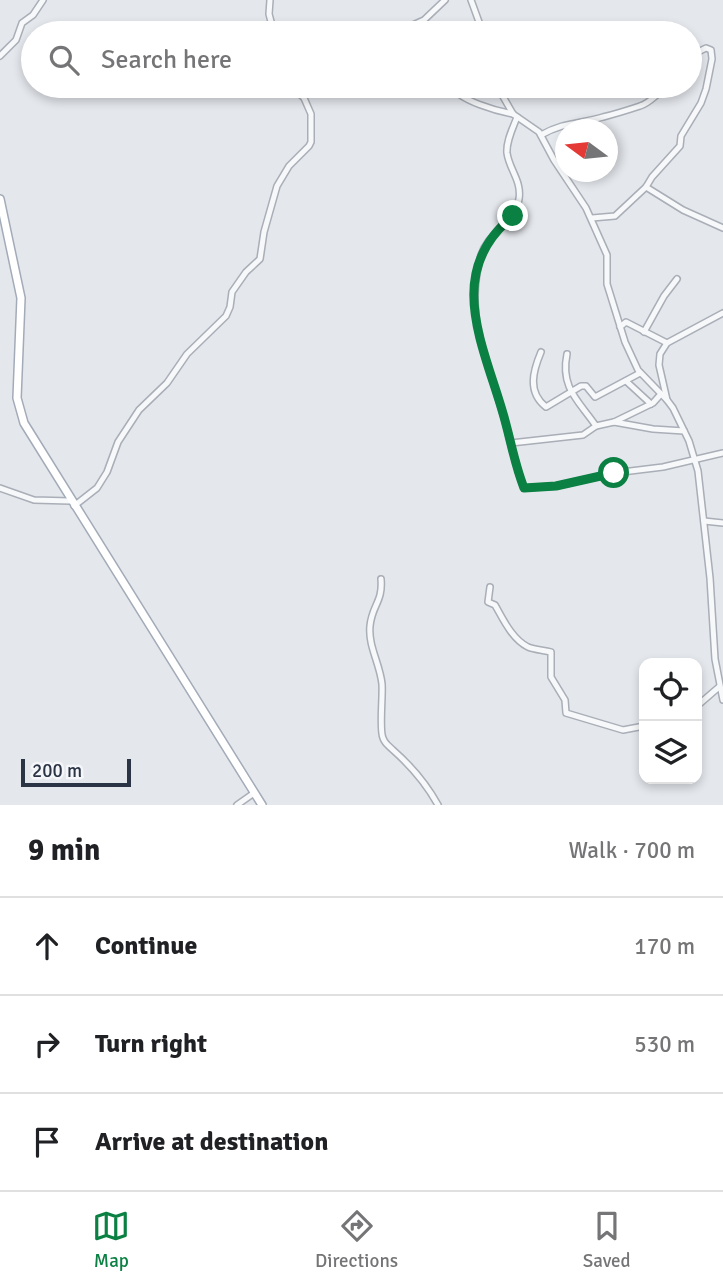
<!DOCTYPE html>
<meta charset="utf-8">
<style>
:root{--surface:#fff;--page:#f2f2f2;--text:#202124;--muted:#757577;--line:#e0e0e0;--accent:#0b8043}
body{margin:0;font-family:Signika,sans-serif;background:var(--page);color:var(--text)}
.controls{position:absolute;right:21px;bottom:21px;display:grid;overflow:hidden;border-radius:14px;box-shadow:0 4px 10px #0003}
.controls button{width:63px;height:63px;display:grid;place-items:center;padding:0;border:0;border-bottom:2px solid var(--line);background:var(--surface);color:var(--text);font:35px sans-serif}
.compass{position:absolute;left:555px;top:119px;width:63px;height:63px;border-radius:50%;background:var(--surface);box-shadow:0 4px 10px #0003;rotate:285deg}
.scale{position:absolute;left:21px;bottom:18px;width:110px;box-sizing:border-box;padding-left:7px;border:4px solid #2b3445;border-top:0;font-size:19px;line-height:24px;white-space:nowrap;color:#2b3445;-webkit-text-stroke:5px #f4f6f9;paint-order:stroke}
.stop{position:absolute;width:21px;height:21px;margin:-16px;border:5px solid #0b8043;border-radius:50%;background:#fff}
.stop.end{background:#0b8043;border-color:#fff;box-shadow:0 2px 7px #0008}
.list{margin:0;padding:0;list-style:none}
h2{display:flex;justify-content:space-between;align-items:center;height:91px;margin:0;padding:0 28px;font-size:30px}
h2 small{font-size:23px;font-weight:400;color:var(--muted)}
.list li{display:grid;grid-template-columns:46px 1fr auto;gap:21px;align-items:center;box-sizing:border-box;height:98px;padding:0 28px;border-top:2px solid var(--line)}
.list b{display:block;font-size:26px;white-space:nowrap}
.list em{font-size:23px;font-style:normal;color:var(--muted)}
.icon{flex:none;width:38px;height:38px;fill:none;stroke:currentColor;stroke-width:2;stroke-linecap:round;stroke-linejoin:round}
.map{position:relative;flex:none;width:723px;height:805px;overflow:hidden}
.search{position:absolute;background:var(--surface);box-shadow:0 4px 10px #0003;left:21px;right:21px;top:21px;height:77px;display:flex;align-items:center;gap:18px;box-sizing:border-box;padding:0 24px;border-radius:38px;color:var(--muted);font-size:26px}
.sheet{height:385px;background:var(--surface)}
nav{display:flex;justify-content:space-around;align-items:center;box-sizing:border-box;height:98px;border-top:2px solid var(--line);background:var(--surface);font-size:19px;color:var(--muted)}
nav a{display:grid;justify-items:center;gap:4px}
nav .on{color:var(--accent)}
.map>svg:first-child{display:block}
</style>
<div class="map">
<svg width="723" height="805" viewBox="0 0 723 805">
<rect width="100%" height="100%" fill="#e4e7ec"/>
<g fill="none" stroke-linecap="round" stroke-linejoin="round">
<g stroke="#a9aeb7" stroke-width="8">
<g id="minor">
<polyline points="270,0 269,14 274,33"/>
<polyline points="471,0 483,33"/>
<polyline points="413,25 424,20 445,0"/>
<polyline points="0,56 16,40 22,23 33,15 43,0"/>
<path d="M 451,86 C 460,101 497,111 513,114"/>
<polyline points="497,86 513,114 539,132 554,160 586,208 607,255 607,284 625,342 638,370 667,400"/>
<path d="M 517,117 C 513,128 506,141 507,153 C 509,169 522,181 519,199 C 515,223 488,232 481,255 C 464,316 486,354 502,411 C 510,436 514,463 524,488 L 556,486 L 614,473 L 663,467 L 723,453"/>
<path d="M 541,135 C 564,122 579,124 603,117 C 615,114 628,110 640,106 C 653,102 658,90 672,86"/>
<polyline points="646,187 683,210 723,228"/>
<polyline points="592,218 615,216 646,187 652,177 680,146 681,136 701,103 706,89 712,59 711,50 706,48 698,52 690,64"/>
<polyline points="723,313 667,343 660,354 659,365 667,400 673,408 689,441 698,471 710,578 715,659 723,700"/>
<polyline points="620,327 626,322 667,343"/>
<polyline points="644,332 664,296 677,279"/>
<path d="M 541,352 C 533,371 527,392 546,407 L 581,386 L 586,386 L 595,397 L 640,373"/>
<path d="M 567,354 C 560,388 579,401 596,426"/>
<polyline points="626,381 651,404"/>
<polyline points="614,422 653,403 661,394"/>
<polyline points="511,443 583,435 596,426 614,422 653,429 684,431"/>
<polyline points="0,488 34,500 70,501"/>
<polyline points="74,506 97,488 107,472 118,442 139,410 167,383 187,354 226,316 230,307 232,292 246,272 260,259 264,232 277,186 289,166 309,146 311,142 311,114 304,98 291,86"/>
<polyline points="704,521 723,523"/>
<path d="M 381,579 C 383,602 372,605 370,626 C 368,646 380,664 382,684 C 383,697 379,730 383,738 C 385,744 389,746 393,750 C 410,765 427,785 438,805"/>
<path d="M 490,587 L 488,602 L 495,605 C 503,619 512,639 528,647 C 535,650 544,650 551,652 L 551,677 L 565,700 L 566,713 L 623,730 L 644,726"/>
<polyline points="697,706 719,687"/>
<polyline points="237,805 254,793"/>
</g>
</g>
<g stroke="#a3abb8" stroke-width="10">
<polyline id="major" points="0,199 21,298 17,398 24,423 262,805"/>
</g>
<use href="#minor" stroke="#f7f8fa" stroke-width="5"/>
<use href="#major" stroke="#fff" stroke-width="7"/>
</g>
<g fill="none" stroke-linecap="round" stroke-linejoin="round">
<path stroke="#0b8043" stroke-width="9" d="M 513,216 C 445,271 482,342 502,410 C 510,436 514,463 524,488 L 556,486 L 614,473"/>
</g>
</svg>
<div class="controls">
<button><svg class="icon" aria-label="locate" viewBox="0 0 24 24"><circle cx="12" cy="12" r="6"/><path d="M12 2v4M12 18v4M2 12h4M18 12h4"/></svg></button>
<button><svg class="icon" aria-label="layers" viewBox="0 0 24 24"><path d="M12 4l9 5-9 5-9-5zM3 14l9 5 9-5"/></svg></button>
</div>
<svg class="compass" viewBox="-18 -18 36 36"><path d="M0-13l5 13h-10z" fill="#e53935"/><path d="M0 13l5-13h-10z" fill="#757577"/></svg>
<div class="scale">200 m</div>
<div class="stop" style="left:614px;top:473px"></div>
<div class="stop end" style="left:513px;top:216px"></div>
<div class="search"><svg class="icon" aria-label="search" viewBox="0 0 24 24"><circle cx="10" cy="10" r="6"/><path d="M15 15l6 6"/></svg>Search here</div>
</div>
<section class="sheet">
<h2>9 min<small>Walk · 700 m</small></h2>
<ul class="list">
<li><svg class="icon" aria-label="ahead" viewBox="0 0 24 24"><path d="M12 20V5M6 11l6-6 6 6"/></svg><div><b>Continue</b></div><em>170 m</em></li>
<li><svg class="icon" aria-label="right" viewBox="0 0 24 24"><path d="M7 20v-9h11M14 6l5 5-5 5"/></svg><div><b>Turn right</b></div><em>530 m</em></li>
<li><svg class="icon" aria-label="arrive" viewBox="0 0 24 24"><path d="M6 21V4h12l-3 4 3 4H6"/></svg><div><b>Arrive at destination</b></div></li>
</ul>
</section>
<nav>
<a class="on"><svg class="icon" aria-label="map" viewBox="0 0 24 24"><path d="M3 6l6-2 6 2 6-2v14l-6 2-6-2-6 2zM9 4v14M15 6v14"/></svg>Map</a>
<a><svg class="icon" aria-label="directions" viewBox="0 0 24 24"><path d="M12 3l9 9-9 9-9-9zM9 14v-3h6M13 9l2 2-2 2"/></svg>Directions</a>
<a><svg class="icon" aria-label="saved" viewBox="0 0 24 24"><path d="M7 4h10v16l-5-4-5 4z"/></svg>Saved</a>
</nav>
